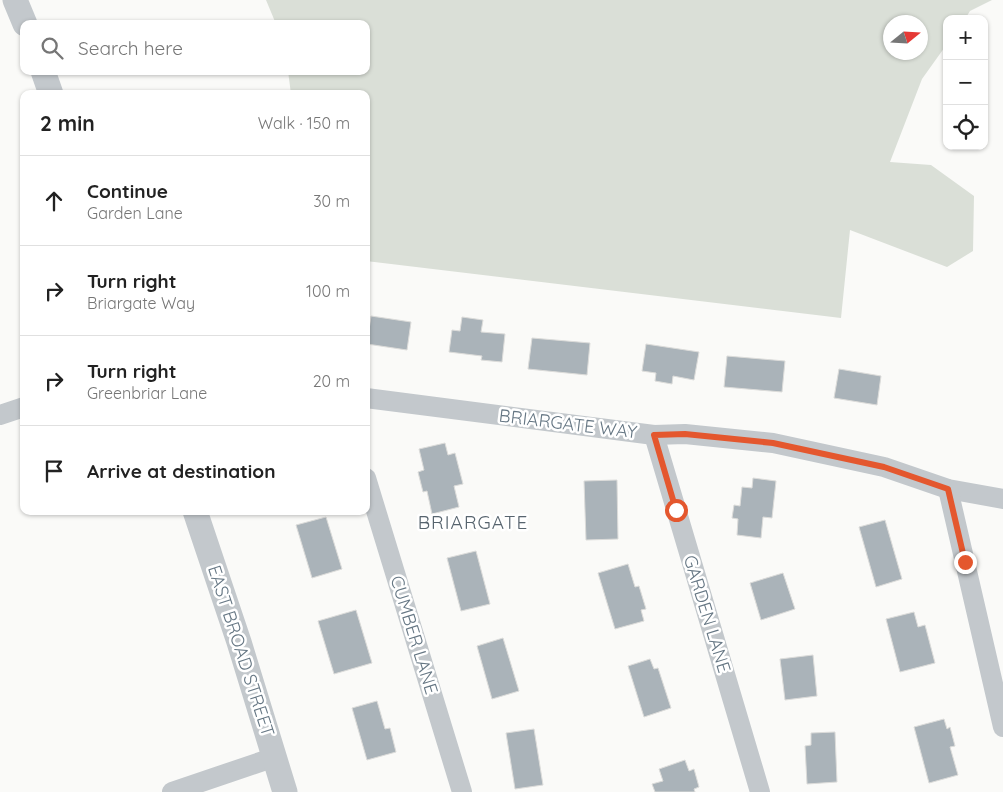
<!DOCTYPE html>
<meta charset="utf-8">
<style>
:root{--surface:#fff;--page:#f6f6f6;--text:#222;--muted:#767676;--line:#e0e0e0}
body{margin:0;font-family:Quicksand,sans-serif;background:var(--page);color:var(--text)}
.controls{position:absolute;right:15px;top:15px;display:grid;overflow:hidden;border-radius:10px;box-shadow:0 1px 4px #0004}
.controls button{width:45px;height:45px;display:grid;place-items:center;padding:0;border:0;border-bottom:1px solid var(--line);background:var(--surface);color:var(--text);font:25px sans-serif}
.compass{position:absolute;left:883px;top:15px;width:45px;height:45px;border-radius:50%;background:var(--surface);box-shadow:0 1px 4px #0004;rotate:72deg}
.stop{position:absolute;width:15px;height:15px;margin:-11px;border:4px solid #e4572e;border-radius:50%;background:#fff}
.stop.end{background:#e4572e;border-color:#fff;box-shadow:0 1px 5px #0008}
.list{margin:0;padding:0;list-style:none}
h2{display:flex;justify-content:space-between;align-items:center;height:65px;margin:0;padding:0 20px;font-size:21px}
h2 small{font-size:16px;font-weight:400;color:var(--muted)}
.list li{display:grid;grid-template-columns:32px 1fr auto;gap:15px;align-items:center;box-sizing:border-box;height:90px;padding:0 20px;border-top:1px solid var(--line)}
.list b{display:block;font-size:19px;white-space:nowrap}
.list p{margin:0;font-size:16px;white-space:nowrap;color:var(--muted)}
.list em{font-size:16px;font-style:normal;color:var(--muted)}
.icon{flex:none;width:28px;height:28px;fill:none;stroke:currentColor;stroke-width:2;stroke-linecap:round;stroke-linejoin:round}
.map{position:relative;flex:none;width:1003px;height:792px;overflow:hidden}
.search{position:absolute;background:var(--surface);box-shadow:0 1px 4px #0004;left:20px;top:20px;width:350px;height:55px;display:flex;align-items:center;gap:12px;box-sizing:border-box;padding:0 18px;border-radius:10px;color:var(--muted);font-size:19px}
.panel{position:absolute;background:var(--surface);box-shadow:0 1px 4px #0004;left:20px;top:90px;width:350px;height:425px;border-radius:10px}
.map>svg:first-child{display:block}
</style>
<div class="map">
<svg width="1003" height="792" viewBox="0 0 1003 792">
<rect width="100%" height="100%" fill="#fafaf8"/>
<path fill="#dadfd7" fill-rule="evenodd" d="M 266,0 L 992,0 L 970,11 L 965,19 L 947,19 L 947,44 L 922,79 L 890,162 L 931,165 L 974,196 L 973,251 L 947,267 L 850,230 L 841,318 L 366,261 L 366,94 L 291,94 L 288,71 L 366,71 L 366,24 L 276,24 ZM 890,22 L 920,22 L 920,52 L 890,52 Z"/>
<g fill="#aab3b9" stroke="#dcdcda">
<polygon points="371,316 411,322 407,350 367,344"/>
<polygon points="462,317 483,320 481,332 505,334 502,362 481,360 482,356 449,352 452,330 460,331"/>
<polygon points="532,338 590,343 587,375 528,369"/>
<polygon points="646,344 699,352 694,380 673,376 672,384 655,381 656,373 642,371"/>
<polygon points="727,356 785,361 782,392 724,387"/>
<polygon points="839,369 881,376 877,405 834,398"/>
<polygon points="445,443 448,455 455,453 463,484 454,486 459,507 432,514 427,491 423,492 418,472 424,470 419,449"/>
<polygon points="753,478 776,481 772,518 763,517 761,538 737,535 738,519 732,518 734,505 740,506 742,487 752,488"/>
<polygon points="617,480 618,539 586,540 584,481"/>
<polygon points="326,517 342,569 312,578 296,525"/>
<polygon points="885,520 902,579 876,587 859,527"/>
<polygon points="476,551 490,604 461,611 447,558"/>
<polygon points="628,564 635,587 639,586 646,609 641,610 644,621 615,629 598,573"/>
<polygon points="783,573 795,609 761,620 750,583"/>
<polygon points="356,610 372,663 334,674 318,621"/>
<polygon points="914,612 918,627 925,625 935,663 900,672 886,619"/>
<polygon points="503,638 519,691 492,699 477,646"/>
<polygon points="813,655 817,696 785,700 780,659"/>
<polygon points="650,659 654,669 658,668 671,708 644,717 628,666"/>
<polygon points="377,701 385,729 390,728 396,752 367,760 352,708"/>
<polygon points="944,719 947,729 950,727 955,746 950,747 958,775 929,783 914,727"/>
<polygon points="534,729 543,785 515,789 506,733"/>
<polygon points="835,732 837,782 807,784 805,746 811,745 811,733"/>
<polygon points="685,760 689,771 694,769 699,787 694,789 695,792 655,792 652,784 663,781 659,769"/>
</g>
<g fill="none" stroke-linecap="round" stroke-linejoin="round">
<g stroke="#c3c8cc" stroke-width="20">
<polyline points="366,398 654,435 685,434 773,443 884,467 948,489 1003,499"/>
<polyline points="0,415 24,407"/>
<polyline points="654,435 760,792"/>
<polyline points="366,478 462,792"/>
<polyline points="948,489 1003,727"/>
<polyline points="172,792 275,757"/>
</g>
<g stroke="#c3c8cc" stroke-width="25">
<polyline points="15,0 25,24"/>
<polyline points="43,71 51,94"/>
<polyline points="195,511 239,642 285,792"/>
</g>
</g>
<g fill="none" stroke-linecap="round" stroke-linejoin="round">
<polyline stroke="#e4572e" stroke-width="6" points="676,510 654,435 685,434 773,443 884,467 948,489 965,562"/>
</g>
<g text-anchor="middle" stroke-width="5" stroke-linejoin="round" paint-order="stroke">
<g font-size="18" fill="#657683" stroke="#fff">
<text transform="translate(568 424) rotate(7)" y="6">BRIARGATE WAY</text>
<text transform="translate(707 614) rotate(73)" y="6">GARDEN LANE</text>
<text transform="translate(414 635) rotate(73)" y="6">CUMBER LANE</text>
<text transform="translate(241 651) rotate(72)" y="6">EAST BROAD STREET</text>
</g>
<g font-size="19" letter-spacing="1" fill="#57646e" stroke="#fff">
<text x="473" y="529">BRIARGATE</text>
</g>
</g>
</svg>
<div class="controls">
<button>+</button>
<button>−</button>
<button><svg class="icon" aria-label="locate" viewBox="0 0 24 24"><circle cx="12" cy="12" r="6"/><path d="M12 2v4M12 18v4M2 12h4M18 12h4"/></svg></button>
</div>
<svg class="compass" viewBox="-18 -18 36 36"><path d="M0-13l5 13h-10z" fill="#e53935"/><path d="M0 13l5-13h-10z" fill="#767676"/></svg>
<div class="stop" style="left:676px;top:510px"></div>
<div class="stop end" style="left:965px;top:562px"></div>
<div class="search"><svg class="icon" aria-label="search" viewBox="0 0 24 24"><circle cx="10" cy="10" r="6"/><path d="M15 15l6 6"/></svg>Search here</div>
<section class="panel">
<h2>2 min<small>Walk · 150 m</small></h2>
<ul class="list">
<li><svg class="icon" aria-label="ahead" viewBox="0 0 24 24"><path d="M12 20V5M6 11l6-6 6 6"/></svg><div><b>Continue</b><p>Garden Lane</p></div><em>30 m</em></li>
<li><svg class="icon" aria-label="right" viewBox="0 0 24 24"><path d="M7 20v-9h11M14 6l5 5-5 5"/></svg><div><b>Turn right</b><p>Briargate Way</p></div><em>100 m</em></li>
<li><svg class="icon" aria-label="right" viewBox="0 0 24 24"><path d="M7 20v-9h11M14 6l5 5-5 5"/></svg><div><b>Turn right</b><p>Greenbriar Lane</p></div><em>20 m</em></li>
<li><svg class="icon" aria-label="arrive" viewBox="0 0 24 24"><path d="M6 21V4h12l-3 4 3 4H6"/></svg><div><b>Arrive at destination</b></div></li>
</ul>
</section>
</div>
